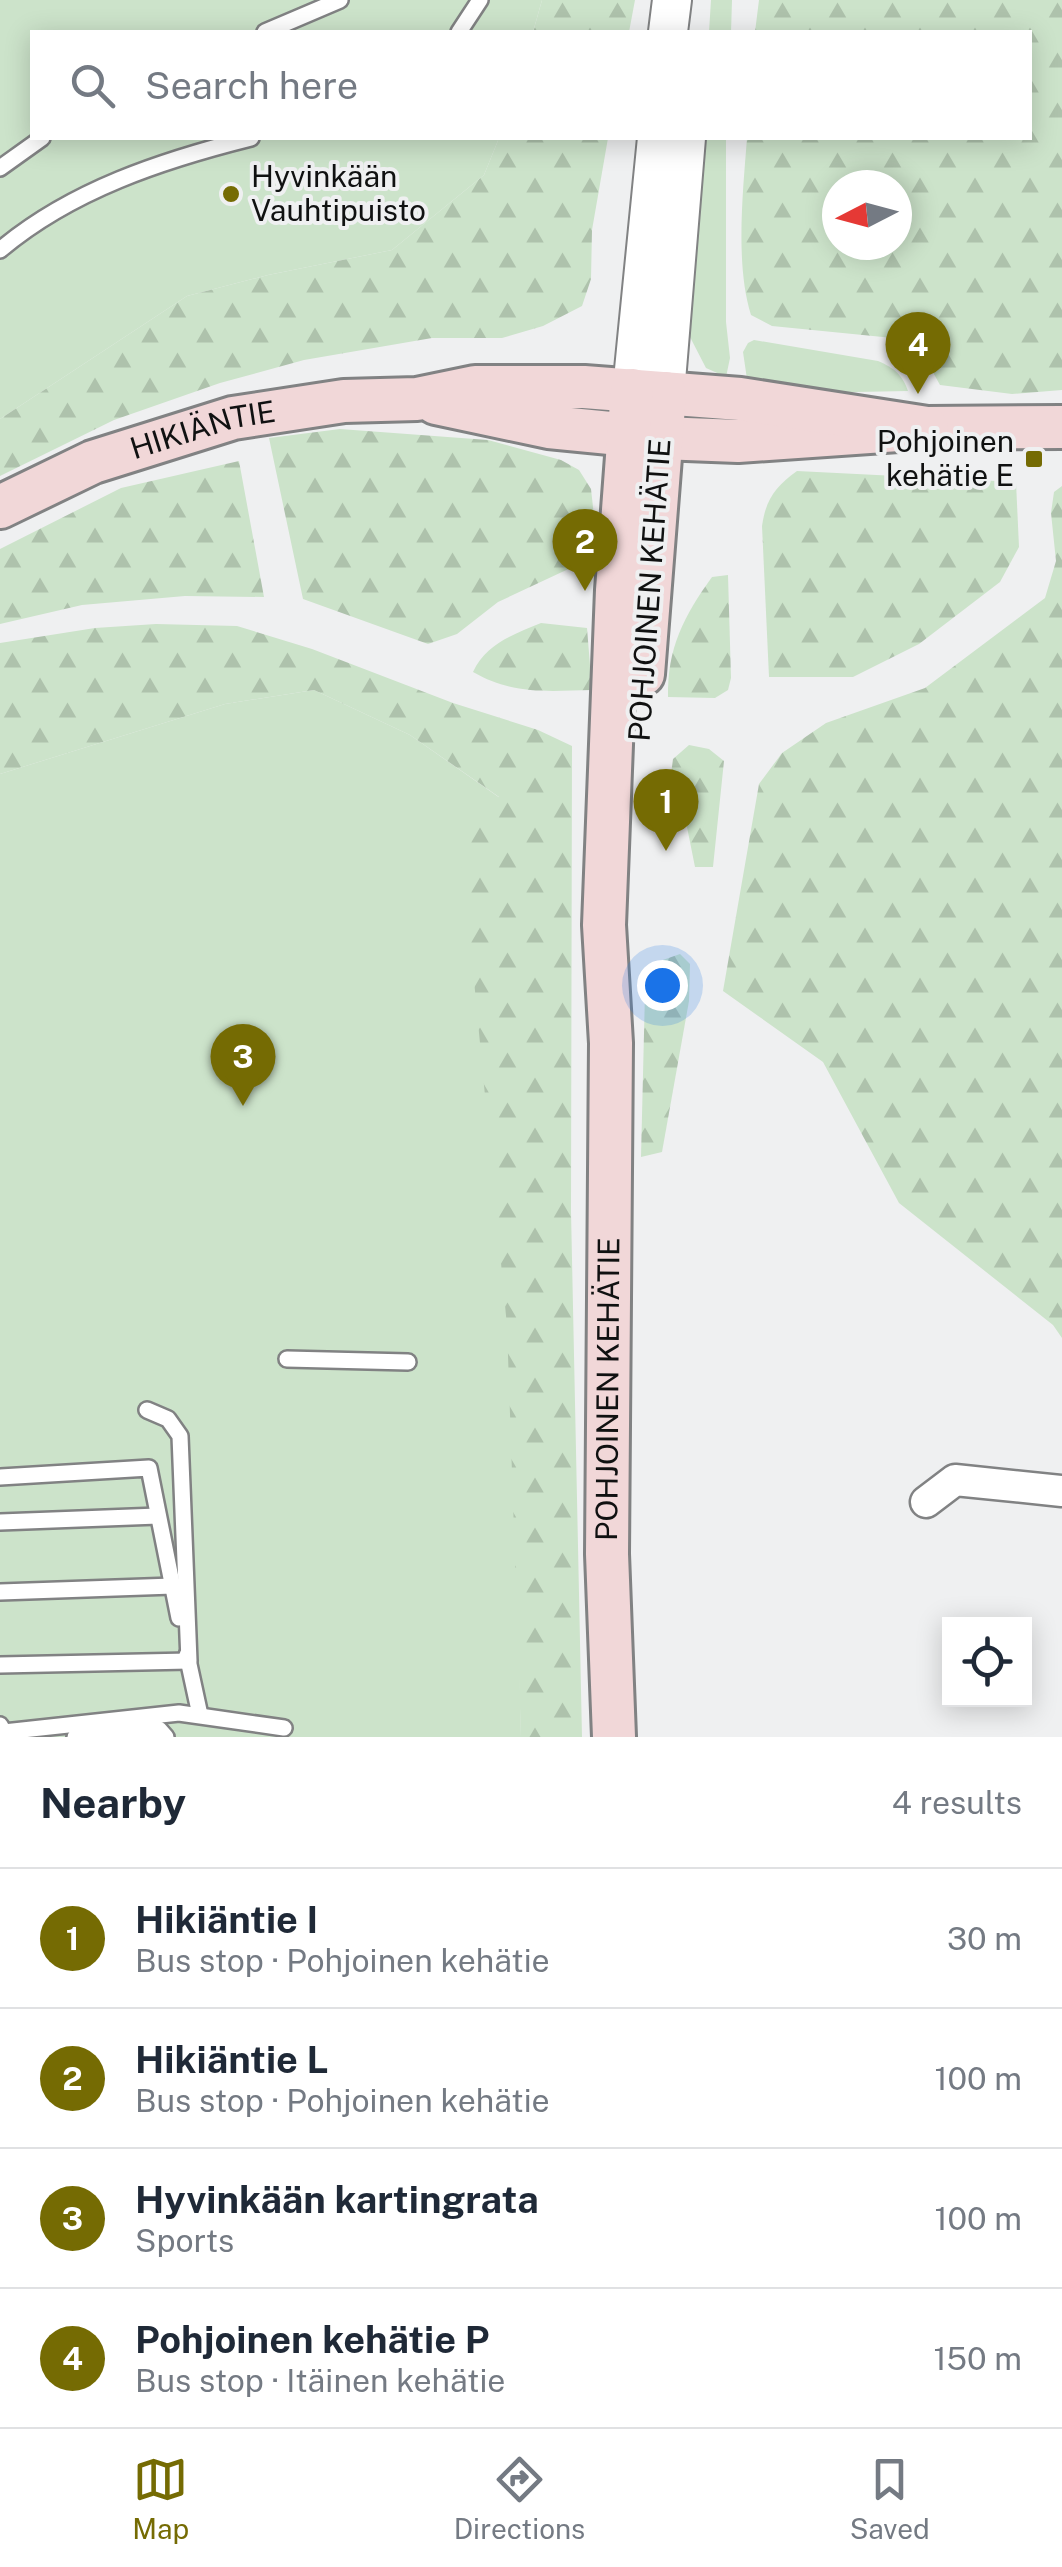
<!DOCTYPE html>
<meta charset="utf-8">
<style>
:root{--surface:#fff;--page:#f6f6f7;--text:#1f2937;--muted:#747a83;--line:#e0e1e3;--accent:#756b03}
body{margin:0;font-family:"Public Sans",sans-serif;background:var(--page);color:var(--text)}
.controls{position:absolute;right:30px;bottom:30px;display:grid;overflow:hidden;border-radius:0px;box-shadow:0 5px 25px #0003}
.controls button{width:90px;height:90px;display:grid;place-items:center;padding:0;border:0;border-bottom:2px solid var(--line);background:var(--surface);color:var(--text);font:50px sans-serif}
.compass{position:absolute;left:822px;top:170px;width:90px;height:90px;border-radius:50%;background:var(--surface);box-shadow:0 5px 25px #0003;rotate:264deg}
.you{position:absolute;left:662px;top:985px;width:35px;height:35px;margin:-25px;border:8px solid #fff;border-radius:50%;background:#1a73e8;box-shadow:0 0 0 15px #1a73e833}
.badge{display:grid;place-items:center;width:65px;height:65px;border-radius:50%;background:var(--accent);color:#fff;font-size:32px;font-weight:700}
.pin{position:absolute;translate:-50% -82px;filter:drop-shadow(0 2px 5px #0008)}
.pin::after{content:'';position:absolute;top:52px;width:35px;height:30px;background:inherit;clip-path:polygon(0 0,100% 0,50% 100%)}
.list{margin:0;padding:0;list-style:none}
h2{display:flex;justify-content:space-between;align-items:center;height:130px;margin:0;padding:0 40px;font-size:42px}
h2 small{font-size:32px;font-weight:400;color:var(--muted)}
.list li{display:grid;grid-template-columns:65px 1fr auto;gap:30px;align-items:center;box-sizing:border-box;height:140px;padding:0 40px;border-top:2px solid var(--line)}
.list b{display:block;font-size:38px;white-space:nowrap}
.list p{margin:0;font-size:32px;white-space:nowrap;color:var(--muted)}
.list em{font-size:32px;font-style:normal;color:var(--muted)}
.icon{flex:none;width:55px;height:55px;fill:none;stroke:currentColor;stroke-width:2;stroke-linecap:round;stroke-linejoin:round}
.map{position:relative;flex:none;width:1062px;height:1737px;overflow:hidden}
.search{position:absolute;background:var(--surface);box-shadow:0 5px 25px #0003;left:30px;right:30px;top:30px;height:110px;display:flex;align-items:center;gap:25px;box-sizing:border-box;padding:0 35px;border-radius:0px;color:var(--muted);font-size:38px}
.sheet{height:690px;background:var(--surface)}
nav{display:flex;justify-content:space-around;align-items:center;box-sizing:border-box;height:140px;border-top:2px solid var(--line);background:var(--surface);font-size:28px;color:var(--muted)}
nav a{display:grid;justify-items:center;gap:5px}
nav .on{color:var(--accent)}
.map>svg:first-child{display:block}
</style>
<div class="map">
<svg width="1062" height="1737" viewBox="0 0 1062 1737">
<defs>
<pattern id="forest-firs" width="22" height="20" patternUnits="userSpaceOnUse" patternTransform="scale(2.5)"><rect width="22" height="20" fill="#cce3ca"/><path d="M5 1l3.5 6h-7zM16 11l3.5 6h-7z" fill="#aec2ac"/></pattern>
</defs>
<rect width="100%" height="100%" fill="#eff0f1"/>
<g fill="#cce3ca">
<polygon points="0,0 542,0 533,32 32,32 32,138 499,138 484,175 392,250 268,275 187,296 0,419"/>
<polygon points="711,0 732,0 731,32 709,32"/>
<polygon points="702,138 726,138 726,322 730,358 726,377 706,368 690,337 689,291"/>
<path d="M 754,340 L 878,361 C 894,368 902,374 908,391 L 804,393 L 748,386 L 743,352 L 748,343 Z"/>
<polygon points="314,690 410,735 500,798 521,1737 0,1737 0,774 225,704"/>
</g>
<g fill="url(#forest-firs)" fill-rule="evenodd">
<polygon points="542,0 635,0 629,32 533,32"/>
<path d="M 759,0 L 1062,0 L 1062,390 L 1012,394 L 940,385 L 924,356 L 903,339 L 772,326 L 751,315 C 735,264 743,191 747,138 L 1030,138 L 1030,32 L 755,32 ZM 837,185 L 897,185 L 897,245 L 837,245 Z"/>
<polygon points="499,138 608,138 592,230 591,279 582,306 543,326 502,338 432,338 304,360 220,383 114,420 0,476 0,419 187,296 268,275 392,250 484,175"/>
<polygon points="340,429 488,440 561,460 579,470 591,489 594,516 589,543 577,565 498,602 457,634 428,644 303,599 269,438"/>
<polygon points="239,461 264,597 185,596 82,605 0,624 0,549 121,488"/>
<path d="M 797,471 L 1016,482 L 1019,547 L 1000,582 L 919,644 L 853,677 L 769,677 L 762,526 C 766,499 775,487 797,471 Z"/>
<polygon points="1062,486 1062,1338 1053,1325 899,1203 823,1062 723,991 759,784 782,753 826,723 925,688 1045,598 1056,561 1051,513 1054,492"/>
<path d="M 728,575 L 731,678 L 728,690 L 715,698 L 668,697 C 667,648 684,616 712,577 Z"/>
<path d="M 541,623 L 587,628 L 592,690 C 547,691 513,695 473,672 C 486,644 512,635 541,623 Z"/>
<polygon points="156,624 237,626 312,649 453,703 538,730 572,746 571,1211 582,1737 521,1737 507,1326 465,886 455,830 499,797 410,735 314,690 225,704 0,774 0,643 95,628"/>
<polygon points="689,745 709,749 724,761 713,867 695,867 683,807 670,782 673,759"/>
<polygon points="680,954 690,964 689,1001 662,1152 641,1157 645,992 660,961"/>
</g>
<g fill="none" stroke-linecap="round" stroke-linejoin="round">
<g stroke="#818283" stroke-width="20">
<g id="service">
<polyline points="265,32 340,0"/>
<polyline points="459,32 480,0"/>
<polyline points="0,168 42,138"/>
<path d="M 0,250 C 71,190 163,160 251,138"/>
<polyline points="287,1359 408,1362"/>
<polyline points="0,1477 149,1468 179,1618"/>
<polyline points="0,1522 158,1516"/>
<polyline points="0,1592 173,1586"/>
<polyline points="187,1655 200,1715"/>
<polyline points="0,1665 189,1661 180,1436 168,1419 147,1410"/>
<polyline points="0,1725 4,1732 179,1713 284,1728"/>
<polyline points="75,1737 159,1729 166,1737"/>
</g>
</g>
<g stroke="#818283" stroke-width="35">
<polyline id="minor" points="926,1502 955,1480 1062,1491"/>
</g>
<g stroke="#818283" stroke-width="42">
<g id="tertiary">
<polyline points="668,32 672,0"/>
<polyline points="632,390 657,138"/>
<polyline points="665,393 686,138"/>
</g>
</g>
<g stroke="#818283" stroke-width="48">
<g id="secondary">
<polyline points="436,403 549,427 661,438 738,441 927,428 1062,427"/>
<path id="s1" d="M 0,507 L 93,462 L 233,418 L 344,401 L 417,399 L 475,387 L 584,387 L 740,399 L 927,428"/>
<polyline points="643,674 665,393"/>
<path id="s2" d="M 614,1737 L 607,1554 L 611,1043 L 604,925 L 617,590 L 632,390"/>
</g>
</g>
<use href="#service" stroke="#fff" stroke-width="15"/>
<use href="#minor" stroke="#fff" stroke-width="30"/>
<use href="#tertiary" stroke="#fff" stroke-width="38"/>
<use href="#secondary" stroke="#f1d7d8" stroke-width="42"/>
</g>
<g fill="#756b03" stroke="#eff0f1" stroke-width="4">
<circle cx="231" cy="194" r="10"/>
<rect x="1024" y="449" width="20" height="20" rx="5"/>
</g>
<g text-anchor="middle" stroke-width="8" stroke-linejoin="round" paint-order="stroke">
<g font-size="30" fill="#101111" stroke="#eff0f1" text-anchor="start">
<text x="251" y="187">Hyvinkään<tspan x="251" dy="34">Vauhtipuisto</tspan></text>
<text x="1014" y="452" text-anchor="end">Pohjoinen<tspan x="1014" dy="34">kehätie E</tspan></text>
</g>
<g font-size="30" fill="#101111" stroke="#eff0f1">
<text dy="10" stroke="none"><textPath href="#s1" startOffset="218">HIKIÄNTIE</textPath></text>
<text transform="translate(650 590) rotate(-86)" y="10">POHJOINEN KEHÄTIE</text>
<text dy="10" stroke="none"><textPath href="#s2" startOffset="348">POHJOINEN KEHÄTIE</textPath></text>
</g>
</g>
</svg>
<div class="controls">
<button><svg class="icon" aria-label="locate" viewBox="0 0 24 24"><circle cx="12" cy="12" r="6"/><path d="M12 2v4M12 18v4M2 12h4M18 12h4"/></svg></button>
</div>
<svg class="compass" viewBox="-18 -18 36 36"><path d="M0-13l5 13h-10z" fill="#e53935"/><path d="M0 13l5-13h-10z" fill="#747a83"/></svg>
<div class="you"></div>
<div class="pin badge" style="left:666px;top:851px">1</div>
<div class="pin badge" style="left:585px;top:591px">2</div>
<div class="pin badge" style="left:243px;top:1106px">3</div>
<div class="pin badge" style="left:918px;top:394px">4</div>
<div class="search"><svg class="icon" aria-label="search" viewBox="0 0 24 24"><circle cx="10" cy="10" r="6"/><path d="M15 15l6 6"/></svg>Search here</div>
</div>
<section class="sheet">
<h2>Nearby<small>4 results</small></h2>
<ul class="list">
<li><span class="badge">1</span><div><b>Hikiäntie I</b><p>Bus stop · Pohjoinen kehätie</p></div><em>30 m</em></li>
<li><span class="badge">2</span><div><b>Hikiäntie L</b><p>Bus stop · Pohjoinen kehätie</p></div><em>100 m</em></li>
<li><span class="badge">3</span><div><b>Hyvinkään kartingrata</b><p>Sports</p></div><em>100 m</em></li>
<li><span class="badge">4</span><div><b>Pohjoinen kehätie P</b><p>Bus stop · Itäinen kehätie</p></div><em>150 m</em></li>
</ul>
</section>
<nav>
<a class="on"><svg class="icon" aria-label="map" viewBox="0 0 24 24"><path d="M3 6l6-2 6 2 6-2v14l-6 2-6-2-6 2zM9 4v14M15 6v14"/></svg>Map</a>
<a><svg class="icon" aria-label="directions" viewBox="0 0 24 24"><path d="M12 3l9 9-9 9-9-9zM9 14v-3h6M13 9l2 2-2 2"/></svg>Directions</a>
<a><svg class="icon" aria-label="saved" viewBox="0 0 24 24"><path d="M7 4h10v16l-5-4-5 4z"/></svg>Saved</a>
</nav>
